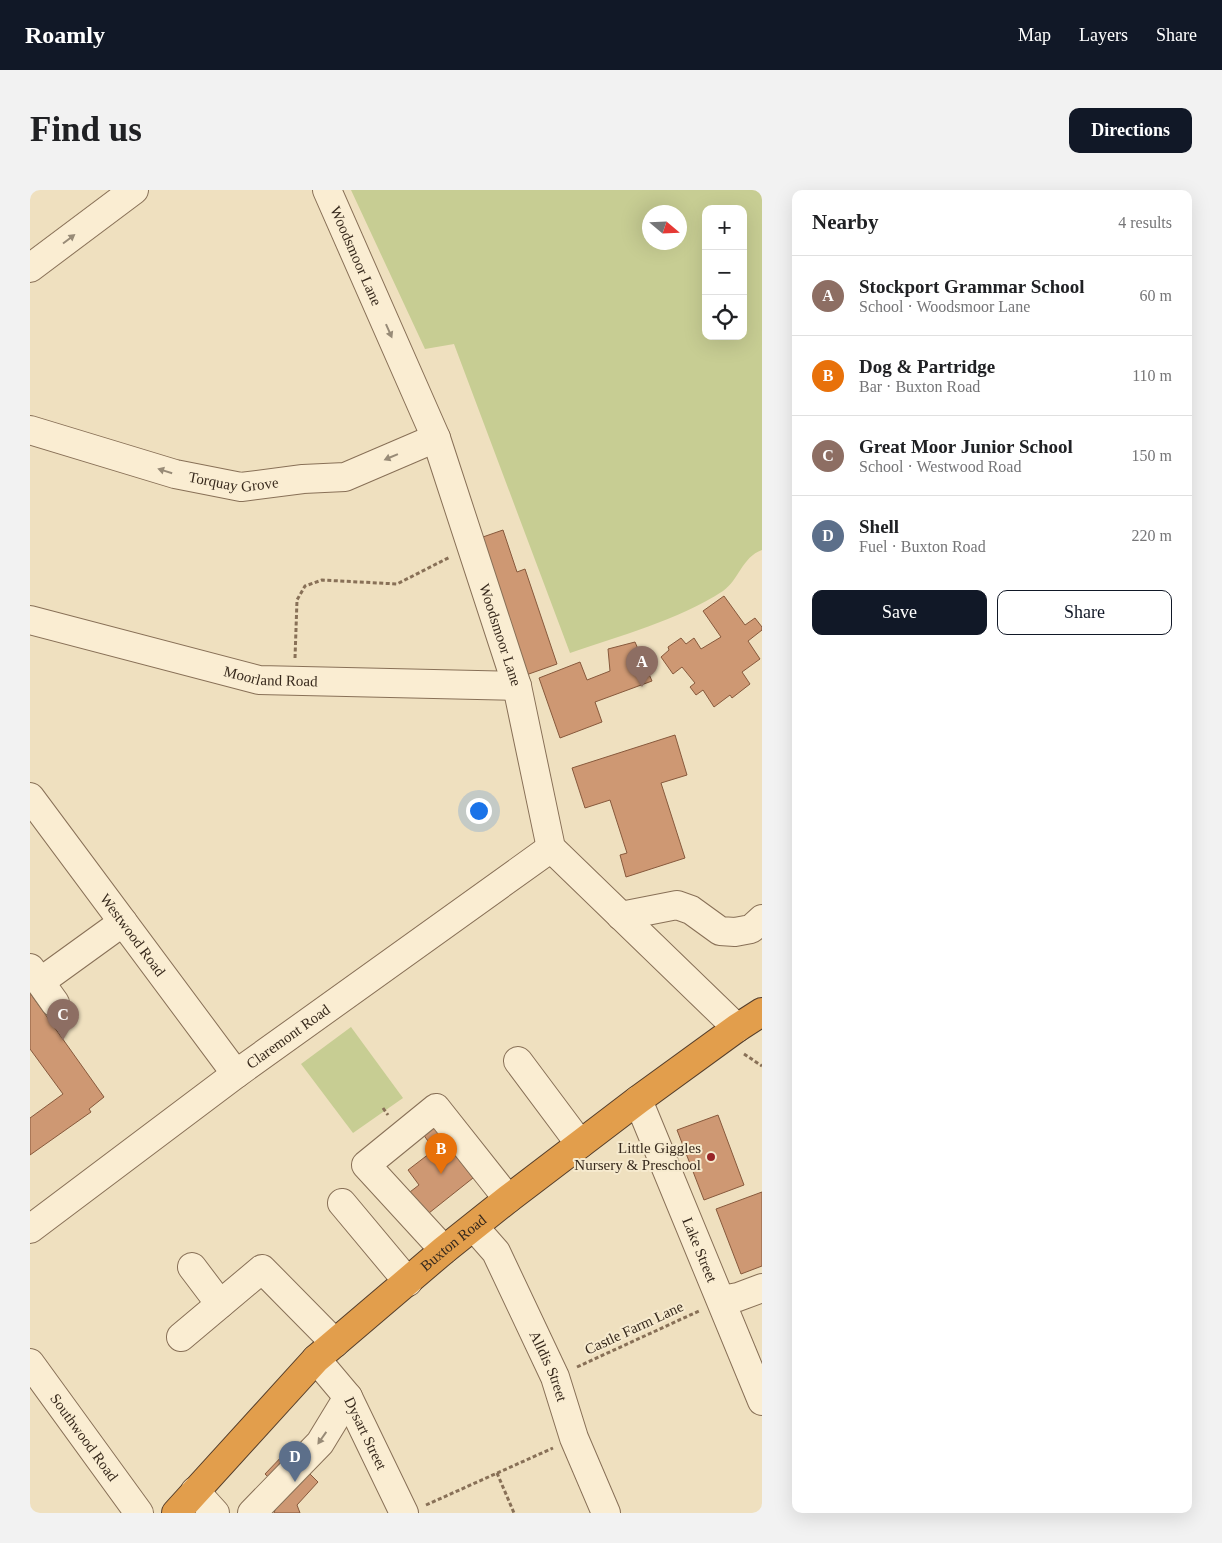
<!DOCTYPE html>
<meta charset="utf-8">
<style>
:root{--surface:#fff;--page:#f2f2f2;--text:#202124;--muted:#757577;--line:#e0e0e0;--accent:#111827}
body{margin:0;font-family:"Times New Roman",serif;background:var(--page);color:var(--text)}
.controls{position:absolute;right:15px;top:15px;display:grid;overflow:hidden;border-radius:10px;box-shadow:0 5px 20px #0002}
.controls button{width:45px;height:45px;display:grid;place-items:center;padding:0;border:0;border-bottom:1px solid var(--line);background:var(--surface);color:var(--text);font:25px sans-serif}
.compass{position:absolute;left:612px;top:15px;width:45px;height:45px;border-radius:50%;background:var(--surface);box-shadow:0 5px 20px #0002;rotate:109deg}
.you{position:absolute;left:448px;top:620px;width:18px;height:18px;margin:-12px;border:4px solid #fff;border-radius:50%;background:#1a73e8;box-shadow:0 0 0 8px #1a73e833}
.badge{display:grid;place-items:center;width:32px;height:32px;border-radius:50%;background:var(--accent);color:#fff;font-size:16px;font-weight:700}
.pin{position:absolute;translate:-50% -41px;filter:drop-shadow(0 1px 2px #0008)}
.pin::after{content:'';position:absolute;top:26px;width:18px;height:15px;background:inherit;clip-path:polygon(0 0,100% 0,50% 100%)}
.list{margin:0;padding:0;list-style:none}
h2{display:flex;justify-content:space-between;align-items:center;height:65px;margin:0;padding:0 20px;font-size:21px}
h2 small{font-size:16px;font-weight:400;color:var(--muted)}
.list li{display:grid;grid-template-columns:32px 1fr auto;gap:15px;align-items:center;box-sizing:border-box;height:80px;padding:0 20px;border-top:1px solid var(--line)}
.list b{display:block;font-size:19px;white-space:nowrap}
.list p{margin:0;font-size:16px;white-space:nowrap;color:var(--muted)}
.list em{font-size:16px;font-style:normal;color:var(--muted)}
.actions{display:flex;gap:10px;padding:15px 20px}
.actions a{flex:1;padding:11px 0;border:1px solid var(--accent);border-radius:10px;text-align:center;font-size:18px;color:var(--accent)}
.actions .main{background:var(--accent);color:#fff}
.icon{flex:none;width:28px;height:28px;fill:none;stroke:currentColor;stroke-width:2;stroke-linecap:round;stroke-linejoin:round}
.map{position:relative;flex:none;width:732px;height:1323px;overflow:hidden;border-radius:10px}
header{display:flex;align-items:center;gap:30px;box-sizing:border-box;height:70px;padding:0 25px;background:var(--accent);color:#fff}
header strong{font-size:24px}
nav{display:flex;gap:28px;margin-inline-start:auto;font-size:18px}
.intro{display:flex;align-items:center;justify-content:space-between;box-sizing:border-box;height:120px;padding:0 30px}
h1{margin:0;font-size:35px}
.button{padding:12px 22px;border-radius:10px;background:var(--accent);color:#fff;font-size:18px;font-weight:700}
main{display:flex;gap:30px;padding:0 30px}
aside{flex:1;background:var(--surface);border-radius:10px;box-shadow:0 5px 20px #0002}
.map>svg:first-child{display:block}
</style>
<header>
<strong>Roamly</strong>
<nav><a>Map</a><a>Layers</a><a>Share</a></nav>
</header>
<div class="intro"><h1>Find us</h1><a class="button">Directions</a></div>
<main>
<div class="map">
<svg width="732" height="1323" viewBox="0 0 732 1323">
<rect width="100%" height="100%" fill="#efe0bf"/>
<g fill="#c7cd93" fill-rule="evenodd">
<path d="M 321,0 L 732,0 L 732,360 C 712,367 709,390 693,401 C 647,431 591,445 540,463 L 424,154 L 395,159 ZM 676,19 L 713,19 L 713,146 L 676,146 ZM 620,22 L 650,22 L 650,52 L 620,52 Z"/>
<polygon points="321,837 373,908 323,943 271,874"/>
</g>
<g fill="#ce9873" stroke="#87593c">
<polygon points="473,340 487,382 495,379 527,474 496,485 450,348"/>
<polygon points="694,406 715,435 725,428 732,437 732,440 718,451 730,469 712,482 720,494 702,508 700,505 684,517 673,500 666,505 660,497 665,493 652,477 643,484 631,467 639,460 638,457 651,448 656,454 664,448 671,459 691,447 673,421"/>
<polygon points="605,452 622,491 565,512 572,532 530,548 509,488 550,472 557,490 580,481 578,459"/>
<polygon points="645,545 657,585 631,593 655,668 596,687 590,665 597,663 580,610 555,618 542,578"/>
<polygon points="0,803 74,907 59,919 61,922 0,965 0,928 33,904 0,859"/>
<polygon points="688,925 714,995 674,1010 647,940"/>
<polygon points="403,936 443,988 394,1027 376,1005 389,995 378,980 408,957 404,951 400,954 393,944"/>
<polygon points="732,1002 732,1076 711,1084 686,1019"/>
<polygon points="257,1261 288,1292 267,1315 270,1323 244,1323 252,1300 235,1284"/>
</g>
<g fill="none" stroke-linecap="round" stroke-linejoin="round">
<g stroke="#887057" stroke-width="30">
<g id="minor">
<path id="s1" d="M 297,0 L 406,248 L 487,496 L 521,658 L 707,838"/>
<polyline points="0,78 104,0"/>
<path id="s2" d="M 0,240 L 145,284 L 211,297 L 273,289 L 315,287 L 406,248"/>
<path id="s3" d="M 0,430 L 229,490 L 487,496"/>
<path id="s4" d="M 0,607 L 206,884"/>
<polyline points="591,726 647,715 661,720 690,741 705,742 721,739 732,729"/>
<polyline points="0,778 25,813"/>
<polyline points="10,792 93,732"/>
<polyline points="488,871 550,954"/>
<path id="s5" d="M 608,910 L 732,1211"/>
<polyline points="312,1013 378,1092"/>
<path id="s6" d="M 444,1037 L 466,1062 L 525,1187 L 544,1248 L 576,1323"/>
<path id="s7" d="M 0,1039 L 206,884 L 521,658"/>
<polyline points="414,1060 336,975 406,918 478,1009"/>
<polyline points="162,1077 190,1114"/>
<polyline points="692,1110 708,1107 732,1098"/>
<polyline points="151,1147 232,1079 305,1153"/>
<path id="s8" d="M 286,1169 L 318,1207 L 374,1323"/>
<path id="s9" d="M 0,1173 L 109,1323"/>
<polyline points="165,1301 185,1323"/>
<polyline points="222,1323 290,1253 318,1207"/>
</g>
</g>
<g stroke="#553e2b" stroke-width="30">
<g id="highway">
<path id="s10" d="M 146,1323 L 286,1169 L 414,1060 L 478,1009 L 608,910 L 707,838 L 732,822"/>
</g>
</g>
<g stroke="#887057" stroke-width="3" stroke-dasharray="4 2.5" stroke-linecap="butt">
<polyline points="265,468 267,410 275,396 292,390 367,394 420,367"/>
<polyline points="714,864 732,876"/>
<polyline points="353,918 358,925"/>
<polyline points="547,1177 669,1121"/>
<polyline points="467,1283 484,1323"/>
<polyline points="396,1315 523,1258"/>
</g>
<use href="#minor" stroke="#faedd2" stroke-width="28"/>
<use href="#highway" stroke="#e29e4c" stroke-width="28"/>
</g>
<defs><path id="oneway-solid" d="M-6-.8H1V-3.2L6.5 0L1 3.2V.8H-6Z" transform="scale(1.25)"/></defs>
<g fill="#988b77">
<use href="#oneway-solid" transform="translate(39 49) rotate(-37)"/>
<use href="#oneway-solid" transform="translate(359 141) rotate(66)"/>
<use href="#oneway-solid" transform="translate(361 267) rotate(157)"/>
<use href="#oneway-solid" transform="translate(135 281) rotate(-163)"/>
<use href="#oneway-solid" transform="translate(292 1248) rotate(125)"/>
</g>
<circle fill="#982527" stroke="#f6eace" stroke-width="2" cx="681" cy="967" r="5"/>
<g text-anchor="middle" stroke-width="4" stroke-linejoin="round" paint-order="stroke">
<g font-size="15" fill="#37291c" stroke="#f6eace">
<text dy="5" stroke="none"><textPath href="#s1" startOffset="72">Woodsmoor Lane</textPath></text>
<text dy="5" stroke="none"><textPath href="#s2" startOffset="211">Torquay Grove</textPath></text>
<text dy="5" stroke="none"><textPath href="#s1" startOffset="478">Woodsmoor Lane</textPath></text>
<text dy="5" stroke="none"><textPath href="#s3" startOffset="248">Moorland Road</textPath></text>
<text dy="5" stroke="none"><textPath href="#s4" startOffset="172">Westwood Road</textPath></text>
<text dy="5" stroke="none"><textPath href="#s7" startOffset="322">Claremont Road</textPath></text>
<text dy="5" stroke="none"><textPath href="#s10" startOffset="388">Buxton Road</textPath></text>
<text dy="5" stroke="none"><textPath href="#s5" startOffset="162">Lake Street</textPath></text>
<text transform="translate(604 1138) rotate(-25)" y="5">Castle Farm Lane</text>
<text dy="5" stroke="none"><textPath href="#s6" startOffset="159">Alldis Street</textPath></text>
<text dy="5" stroke="none"><textPath href="#s8" startOffset="90">Dysart Street</textPath></text>
<text dy="5" stroke="none"><textPath href="#s9" startOffset="92">Southwood Road</textPath></text>
</g>
<g font-size="15" fill="#37291c" stroke="#f6eace" text-anchor="end">
<text x="671" y="963">Little Giggles<tspan x="671" dy="17">Nursery &amp; Preschool</tspan></text>
</g>
</g>
</svg>
<div class="controls">
<button>+</button>
<button>−</button>
<button><svg class="icon" aria-label="locate" viewBox="0 0 24 24"><circle cx="12" cy="12" r="6"/><path d="M12 2v4M12 18v4M2 12h4M18 12h4"/></svg></button>
</div>
<svg class="compass" viewBox="-18 -18 36 36"><path d="M0-13l5 13h-10z" fill="#e53935"/><path d="M0 13l5-13h-10z" fill="#757577"/></svg>
<div class="you"></div>
<div class="pin badge" style="left:612px;top:497px;background:#8d6e63">A</div>
<div class="pin badge" style="left:411px;top:984px;background:#e8710a">B</div>
<div class="pin badge" style="left:33px;top:850px;background:#8d6e63">C</div>
<div class="pin badge" style="left:265px;top:1292px;background:#5c6f8a">D</div>
</div>
<aside>
<h2>Nearby<small>4 results</small></h2>
<ul class="list">
<li><span class="badge" style="background:#8d6e63">A</span><div><b>Stockport Grammar School</b><p>School · Woodsmoor Lane</p></div><em>60 m</em></li>
<li><span class="badge" style="background:#e8710a">B</span><div><b>Dog &amp; Partridge</b><p>Bar · Buxton Road</p></div><em>110 m</em></li>
<li><span class="badge" style="background:#8d6e63">C</span><div><b>Great Moor Junior School</b><p>School · Westwood Road</p></div><em>150 m</em></li>
<li><span class="badge" style="background:#5c6f8a">D</span><div><b>Shell</b><p>Fuel · Buxton Road</p></div><em>220 m</em></li>
</ul>
<div class="actions"><a class="main">Save</a><a>Share</a></div>
</aside>
</main>
